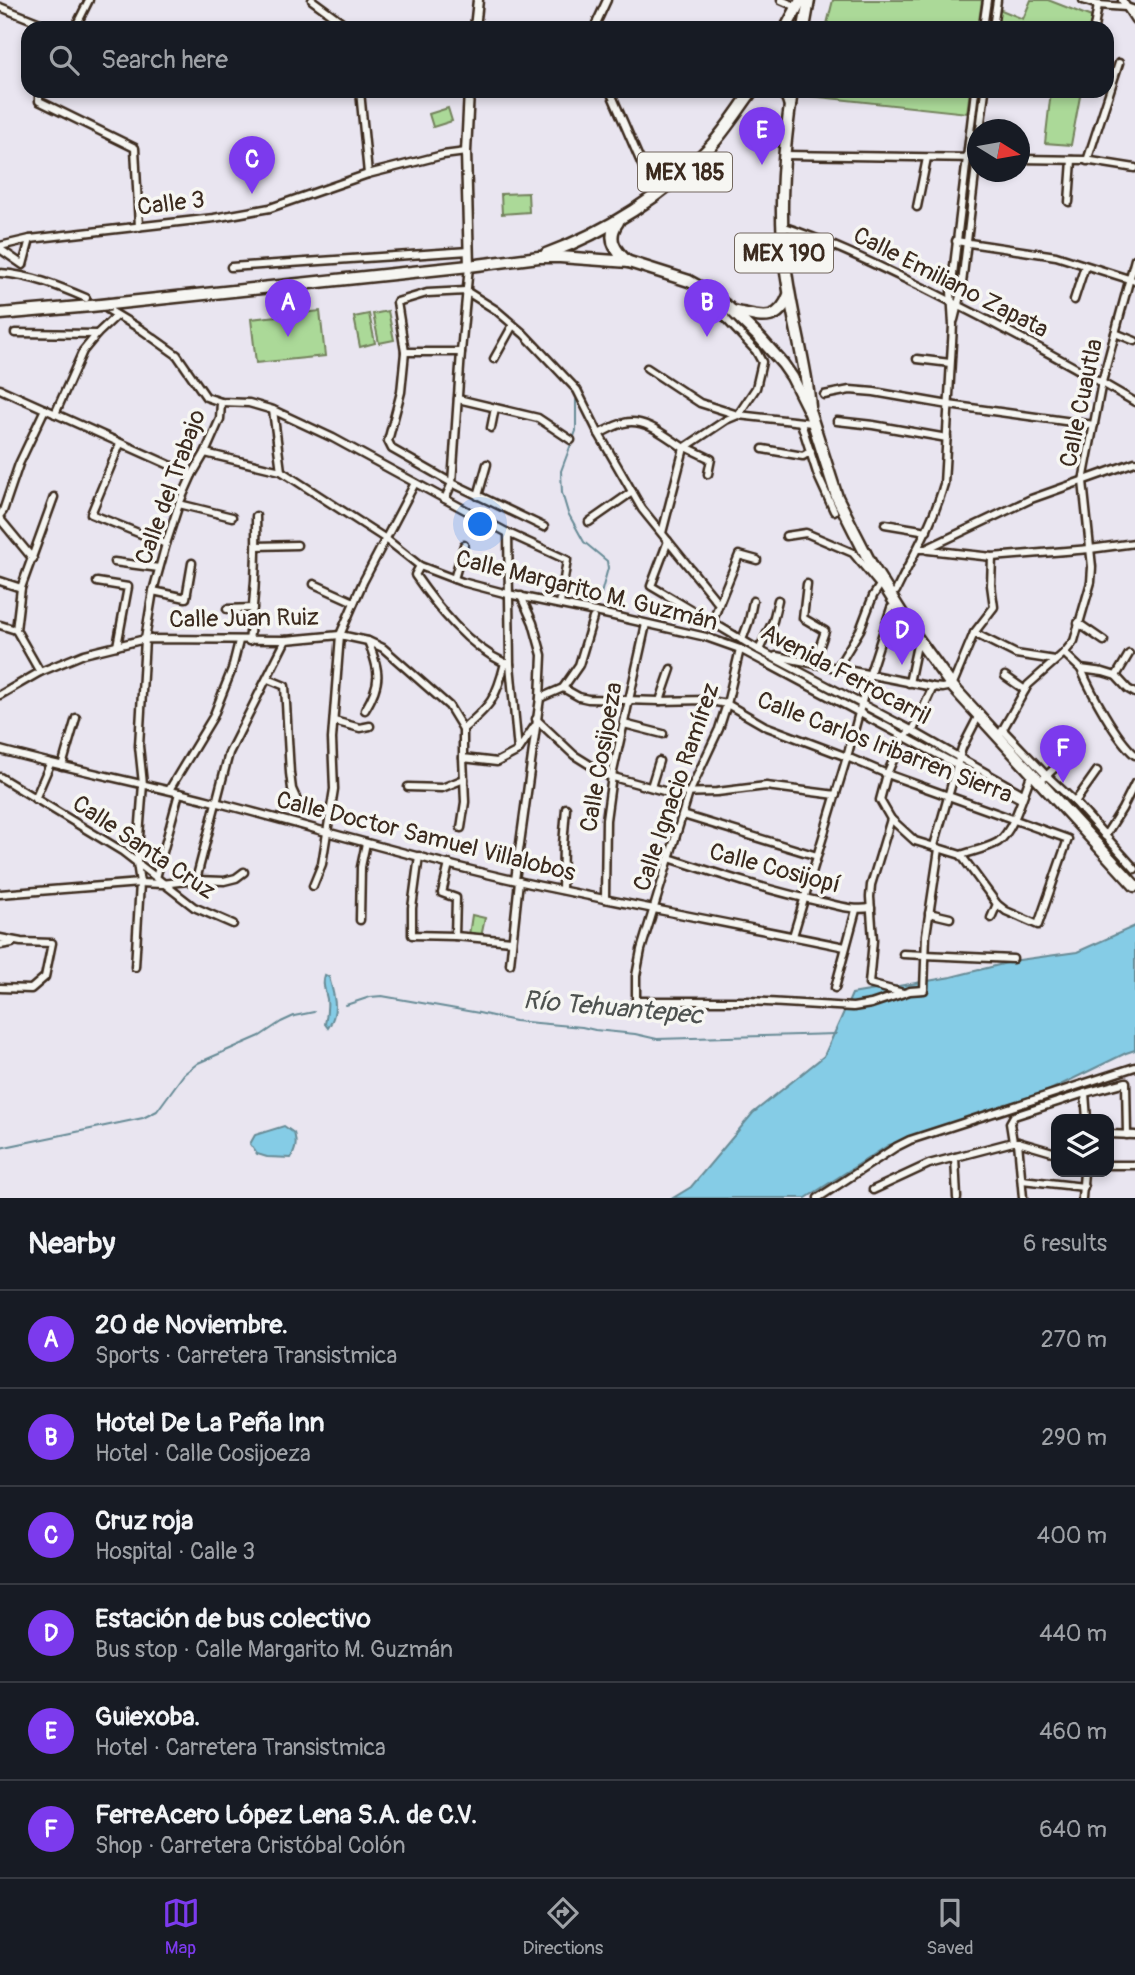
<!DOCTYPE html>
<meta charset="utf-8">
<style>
:root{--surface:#171b24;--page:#242831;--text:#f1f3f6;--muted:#9ea1a6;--line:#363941;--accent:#7c3aed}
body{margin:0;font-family:Pangolin,sans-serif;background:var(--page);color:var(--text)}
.controls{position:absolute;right:21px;bottom:21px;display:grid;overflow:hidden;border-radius:14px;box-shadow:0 4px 10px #0003}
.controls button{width:63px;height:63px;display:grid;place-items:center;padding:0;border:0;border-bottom:2px solid var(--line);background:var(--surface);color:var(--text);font:35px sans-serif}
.compass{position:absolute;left:967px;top:119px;width:63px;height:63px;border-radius:50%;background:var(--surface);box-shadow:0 4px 10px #0003;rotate:101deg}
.you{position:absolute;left:481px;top:525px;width:24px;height:24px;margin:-18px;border:5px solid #fff;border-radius:50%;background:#1a73e8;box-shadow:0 0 0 10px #1a73e833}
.badge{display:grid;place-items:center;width:46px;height:46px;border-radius:50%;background:var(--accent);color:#fff;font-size:23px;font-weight:700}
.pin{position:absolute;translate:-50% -58px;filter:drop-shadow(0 2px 4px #0008)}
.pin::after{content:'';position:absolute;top:37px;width:24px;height:21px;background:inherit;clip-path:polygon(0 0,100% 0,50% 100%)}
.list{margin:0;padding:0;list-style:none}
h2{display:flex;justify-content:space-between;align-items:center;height:91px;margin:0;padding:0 28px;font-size:30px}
h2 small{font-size:23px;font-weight:400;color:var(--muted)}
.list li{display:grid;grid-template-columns:46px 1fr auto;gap:21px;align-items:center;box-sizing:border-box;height:98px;padding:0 28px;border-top:2px solid var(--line)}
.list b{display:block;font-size:26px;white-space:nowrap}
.list p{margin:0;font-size:23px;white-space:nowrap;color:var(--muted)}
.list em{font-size:23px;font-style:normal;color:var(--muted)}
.icon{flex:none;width:38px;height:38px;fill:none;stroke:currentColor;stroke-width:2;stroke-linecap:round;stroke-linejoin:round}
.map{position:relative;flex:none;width:1135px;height:1198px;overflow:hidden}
.search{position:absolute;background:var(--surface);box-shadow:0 4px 10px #0003;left:21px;right:21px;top:21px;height:77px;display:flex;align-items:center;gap:18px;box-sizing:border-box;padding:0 24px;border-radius:21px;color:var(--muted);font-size:26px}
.sheet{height:679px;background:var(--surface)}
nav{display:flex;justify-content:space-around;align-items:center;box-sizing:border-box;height:98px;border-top:2px solid var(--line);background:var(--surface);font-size:19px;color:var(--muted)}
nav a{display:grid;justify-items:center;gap:4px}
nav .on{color:var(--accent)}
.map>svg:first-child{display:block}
</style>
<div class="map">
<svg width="1135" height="1198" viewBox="0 0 1135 1198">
<rect width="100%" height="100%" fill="#e9e5f0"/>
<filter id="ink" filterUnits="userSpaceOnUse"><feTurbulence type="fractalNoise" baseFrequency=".0143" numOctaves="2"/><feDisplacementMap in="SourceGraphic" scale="14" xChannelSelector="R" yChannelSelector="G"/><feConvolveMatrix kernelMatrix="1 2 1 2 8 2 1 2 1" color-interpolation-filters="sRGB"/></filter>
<g filter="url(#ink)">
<g fill="#abd998" stroke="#73825b" stroke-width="2">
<polygon points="833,0 982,0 978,28 826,28"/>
<polygon points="1031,0 1048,0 1094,18 1092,28 997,28 999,9 1023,19"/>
<polygon points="811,91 970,91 967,113 809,96"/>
<polygon points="1051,91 1081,91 1071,145 1045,143"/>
<polygon points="448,108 452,121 433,127 429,114"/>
<polygon points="528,193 529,212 502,214 501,194"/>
<polygon points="320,311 325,356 256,363 251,319"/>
<polygon points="388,311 394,340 379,343 373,314"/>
<polygon points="369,314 375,343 360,347 354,317"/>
<polygon points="472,915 485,918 481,937 469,935"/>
</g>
<g fill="#85cce6" stroke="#678b96" stroke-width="2">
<polygon points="1135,926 1135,1050 1126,1053 1011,1109 889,1145 806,1198 673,1198 691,1187 753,1113 824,1056 852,994 951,977 1019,960 1077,952"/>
<path d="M 325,975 L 329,977 C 334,996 340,1010 328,1028 L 325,1024 C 327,1015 328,1008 327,999 C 325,990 322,983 325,975 Z"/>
<path d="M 284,1126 L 294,1133 C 297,1143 296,1149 291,1158 L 267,1157 L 257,1154 L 250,1144 L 255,1135 Z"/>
</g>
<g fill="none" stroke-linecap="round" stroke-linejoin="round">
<g stroke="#678b96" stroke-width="2">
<polyline points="576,400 576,431 561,471 562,493 568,513 584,542 607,561 608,568 599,601"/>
<polyline points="346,1005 370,997 382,996 479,1013 515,1021 582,1027 595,1030 635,1034 657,1039 836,1034"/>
<polyline points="0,1148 143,1118 157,1111 184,1074 198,1063 260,1036 281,1022 294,1016 314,1012"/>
</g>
<g stroke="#3b2a1e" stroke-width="11">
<g id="minor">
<polyline points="312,0 350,28"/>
<polyline points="781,0 797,7"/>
<polyline points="1083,0 1098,5 1126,7 1135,10"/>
<polyline points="1122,0 1135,20"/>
<polyline points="0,7 53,28"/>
<polyline points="75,28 89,0"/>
<polyline points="594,28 607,0"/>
<polyline points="983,28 987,0"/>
<polyline points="993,28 997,0"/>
<polyline points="1094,28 1098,5"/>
<polyline points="39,91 39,101 135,148 139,227"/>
<polyline points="360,91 368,174"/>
<polyline points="610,91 655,195"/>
<polyline points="980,130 985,91"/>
<polyline points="784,155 978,158"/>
<polyline points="1020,159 1085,160 1135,168"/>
<polyline points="1087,161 1119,63"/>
<polyline points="1069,202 1072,160"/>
<polyline points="917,207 927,158"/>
<path d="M 782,226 C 833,243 880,267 928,290 C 998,325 1067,362 1135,402"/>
<polyline points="956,241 1056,256 1135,281"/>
<polyline points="0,246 30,239 214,218 270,208 368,174 443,155 466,152"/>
<polyline points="0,249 23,265 30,239"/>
<polyline points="231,267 469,251"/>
<path d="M 0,273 C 31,275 58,286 86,298"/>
<polyline points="1074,300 1085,266"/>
<polyline points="107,309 142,330 177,355 206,397 221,402 249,403 273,410 333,438 445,499 508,533 567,560 560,604"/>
<polyline points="954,320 961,292 978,149"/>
<polyline points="15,333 97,334"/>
<polyline points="1115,333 1135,341"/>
<polyline points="405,352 461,352"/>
<polyline points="494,359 513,325"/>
<polyline points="917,359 950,363"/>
<polyline points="647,368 700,403 738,415 812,423"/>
<polyline points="0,389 192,475"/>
<polyline points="824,395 850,390 874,392 949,405 1094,425"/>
<polyline points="458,399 538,418 571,440"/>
<polyline points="273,410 281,471"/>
<polyline points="55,414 83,351 97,334 116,316"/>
<polyline points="837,421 873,425 947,438"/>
<polyline points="801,423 818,476 834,511"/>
<polyline points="491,428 495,408"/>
<path d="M 599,434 C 607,430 615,425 624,423 C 645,417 668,438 684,448 L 688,448 L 711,459 L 708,474"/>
<polyline points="120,444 91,514 166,544"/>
<polyline points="763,449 803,456 811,451"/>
<polyline points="205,453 281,471 386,539 420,566 462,582 508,594 605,614 706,637 740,649 1021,799"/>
<polyline points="478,496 487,464"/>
<polyline points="445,499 452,483 461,352 469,266"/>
<polyline points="179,504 232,517"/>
<polyline points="0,515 3,511 19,464 45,409"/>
<polyline points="0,519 33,559"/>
<polyline points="589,522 632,492"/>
<polyline points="885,524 927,531"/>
<polyline points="544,527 452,483 392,449 388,441 401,392 405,352 397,302 427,293 466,291 496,310 524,334 577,390 599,434 642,509 719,604 712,623"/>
<polyline points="662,533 684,448 726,420 738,415 756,388 762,362 756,351 726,319 721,304"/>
<polyline points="786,536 806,533 853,553 878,583"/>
<polyline points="668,541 651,586 759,650 911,730 1023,794"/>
<polyline points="257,546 297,545"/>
<polyline points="918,549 926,549 1031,499 1135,462"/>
<polyline points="928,550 992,557 1090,549 1135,543"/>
<polyline points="114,562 159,568"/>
<path d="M 420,566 L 415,575 C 438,608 468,646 505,663"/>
<polyline points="454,579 464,545"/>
<polyline points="0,581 21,588"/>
<polyline points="97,582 128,587 117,646"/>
<polyline points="314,584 354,602"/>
<polyline points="807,584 803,618 825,631 814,663"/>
<polyline points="153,591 186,598 192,563"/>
<path d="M 896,591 C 913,555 933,523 944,484 L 953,325 L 951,291 L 975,91"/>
<polyline points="719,604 739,555 757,560"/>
<polyline points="227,609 253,608"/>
<polyline points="1078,623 1104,641"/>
<polyline points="0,625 16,630 40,672"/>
<polyline points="16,630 21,588 54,497"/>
<polyline points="974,633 1016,654 1055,660"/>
<polyline points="742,640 749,621 753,601"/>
<path d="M 249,641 C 255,599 257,557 256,516"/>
<polyline points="740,649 727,704 719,729 689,793 641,950 636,976 636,1001 749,1001 853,1007 871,1004 910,991 924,990 926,935 939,849"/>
<polyline points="759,650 773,621 778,600"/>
<polyline points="1064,653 1081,669 1103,672 1116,676 1128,689 1135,693"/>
<polyline points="776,656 933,687 942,688 952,686 974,633 994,607 991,585 992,557"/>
<polyline points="510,664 518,751 534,727"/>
<polyline points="837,668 860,630 873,596 882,582"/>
<path d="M 1081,669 C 1091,692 1116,739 1135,755"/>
<polyline points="1005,676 1025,690"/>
<polyline points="1116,676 1129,654"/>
<polyline points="268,679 285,686 290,773 292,789 301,809"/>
<polyline points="909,683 918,640"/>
<polyline points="563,688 579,697 588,699 660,701 705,700 727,704 765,726 847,757 887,774 1068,839 1038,925 1006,911 997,904 961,855 915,841 891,819 880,800 887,774 903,738 914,728 933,687"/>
<polyline points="0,695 40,672 84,654 145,639 286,640 340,635 368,641 383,648 449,706 463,729 463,758 497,762 518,751"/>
<polyline points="540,698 563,688 579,665 593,618"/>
<polyline points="660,701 671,669"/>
<path d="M 365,710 C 382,682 380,671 368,641"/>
<polyline points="536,719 574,755 606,775 671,793 717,792 766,786 836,795"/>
<polyline points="334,721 360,728 370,726"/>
<polyline points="624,724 663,734"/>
<path d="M 463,729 C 491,705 496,699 505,663 L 510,664 L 508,533"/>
<polyline points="1003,730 1047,776 1075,802 1135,869"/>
<polyline points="999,736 1028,685 1064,653 1074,641 1091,582 1092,567 1083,481 1102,382 1135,259"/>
<path d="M 0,750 C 70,769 141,783 211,801 C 312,827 411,857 513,880 C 623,904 734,924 845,947"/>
<polyline points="62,766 76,718"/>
<polyline points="0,777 122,851 194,907 233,924"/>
<polyline points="1044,778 1078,746"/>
<polyline points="408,787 442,788 464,779 463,758"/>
<polyline points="651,787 659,761"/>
<polyline points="169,790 213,717 232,669 239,641"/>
<polyline points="35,799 50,764"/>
<polyline points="1075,802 1097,771"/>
<polyline points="683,815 817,856"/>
<polyline points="891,819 871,885 870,897 873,940 869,984 903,993"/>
<polyline points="461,828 465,802 464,779"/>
<polyline points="1105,836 1122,809 1135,783"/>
<polyline points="934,846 962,748 979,715"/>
<path d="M 961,855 C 973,851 988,848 998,842 C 1014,831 1024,791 1032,773"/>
<polyline points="419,856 412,908 412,935 455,936"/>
<path d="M 669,858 C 718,874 767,890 817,901 C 837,905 852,911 871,908"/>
<polyline points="449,864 442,893 456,898 455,936 512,941"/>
<polyline points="156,878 179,793"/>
<polyline points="196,880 229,753 286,640"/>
<polyline points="515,880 540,698 542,655 533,623 521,596"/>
<polyline points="313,886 322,864 334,789 332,739 340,635 363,582 415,483"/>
<polyline points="562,890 563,845 566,808"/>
<polyline points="0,894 140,883 162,884 196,880 224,881 236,878 244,872"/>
<polyline points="605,899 606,820 612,776 646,624"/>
<polyline points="929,913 950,918"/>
<polyline points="991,918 997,904"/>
<polyline points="360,920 361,867 366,843"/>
<polyline points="793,936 847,757 869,676 891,608"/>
<polyline points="0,938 21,942 52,943 45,977 31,989 0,988"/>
<polyline points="0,945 12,943"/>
<polyline points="903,954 1013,959"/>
<polyline points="510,964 519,881"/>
<polyline points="135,967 140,883 137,863 143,784 139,746 145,639 153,591 166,544 179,504 192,475 205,453 220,419 221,402"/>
<polyline points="835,988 856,910"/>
<polyline points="1085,1093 1087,1119"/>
<polyline points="1109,1134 1135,1135"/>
<polyline points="1013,1142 1010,1123 1014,1116 1085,1093 1126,1082 1127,1135"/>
<polyline points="1018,1142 1023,1198"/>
<polyline points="955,1157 957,1198"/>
<polyline points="1109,1165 1135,1165"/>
<polyline points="1022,1180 1084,1187"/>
<polyline points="873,1190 929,1164 1013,1142 1018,1142 1056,1153"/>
<polyline points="818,1198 896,1147 910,1140 1135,1067"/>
<polyline points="1082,1198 1084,1172"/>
</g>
</g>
<g stroke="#3b2a1e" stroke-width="13">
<g id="tertiary">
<polyline points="475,28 478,0"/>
<polyline points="469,266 466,152 469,91"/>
</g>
</g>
<g stroke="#3b2a1e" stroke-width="15">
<g id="primary">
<polyline points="786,28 801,0"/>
<polyline points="804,28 809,0"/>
<polyline points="780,91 787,97 790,106"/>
<path d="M 792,91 C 784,148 778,205 785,263 C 790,311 805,358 810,406"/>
<path d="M 618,222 C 606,238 615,251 628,262"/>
<path d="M 546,254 C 606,232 665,195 709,148 C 725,131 738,110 752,91"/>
<polyline points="110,304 469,266 539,257 560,257 629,262 689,281 707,291 729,308 761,339 783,364 792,377 810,413 837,497 854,531 872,566 918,639 952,686 1135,886"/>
<path d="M 732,311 C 759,316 777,326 789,295"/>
<polyline points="0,314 91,306"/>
</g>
</g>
<use href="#minor" stroke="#f6f6f2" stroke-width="6"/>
<use href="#tertiary" stroke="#f6f6f2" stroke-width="8"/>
<use href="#primary" stroke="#f6f6f2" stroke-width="10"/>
<g stroke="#3b2a1e" stroke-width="15" stroke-linecap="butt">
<polyline id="primary-bridge" points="91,306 110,304"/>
</g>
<use href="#primary-bridge" stroke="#f6f6f2" stroke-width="10"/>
</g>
</g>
<g text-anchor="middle" stroke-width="7" stroke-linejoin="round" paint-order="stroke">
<g fill="#f6f6f2" stroke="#73675e" stroke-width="2">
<rect x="638" y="152.5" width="94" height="39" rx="5"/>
<rect x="735" y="233.5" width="98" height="39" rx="5"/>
</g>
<g font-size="23" font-weight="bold" fill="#3b2a1e">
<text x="685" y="180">MEX 185</text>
<text x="784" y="261">MEX 190</text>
</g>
<g font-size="24" fill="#3b2a1e" stroke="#f6f6f2">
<text transform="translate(171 203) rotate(-7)" y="8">Calle 3</text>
<text transform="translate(951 282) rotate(27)" y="8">Calle Emiliano Zapata</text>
<text transform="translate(1081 403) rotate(-78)" y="8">Calle Cuautla</text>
<text transform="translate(170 487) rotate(-70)" y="8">Calle del Trabajo</text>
<text transform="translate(587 590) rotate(14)" y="8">Calle Margarito M. Guzmán</text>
<text transform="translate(244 618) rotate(-1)" y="8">Calle Juan Ruiz</text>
<text transform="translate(846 674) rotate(28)" y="8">Avenida Ferrocarril</text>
<text transform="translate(885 747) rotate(21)" y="8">Calle Carlos Iribarren Sierra</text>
<text transform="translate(601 757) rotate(-80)" y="8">Calle Cosijoeza</text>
<text transform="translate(676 787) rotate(-71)" y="8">Calle Ignacio Ramírez</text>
<text transform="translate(426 836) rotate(14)" y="8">Calle Doctor Samuel Villalobos</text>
<text transform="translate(144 847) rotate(34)" y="8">Calle Santa Cruz</text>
<text transform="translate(775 868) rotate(15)" y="8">Calle Cosijopí</text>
</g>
<g font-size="26" font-style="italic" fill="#4e5250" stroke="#f6f6f2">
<text transform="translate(613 1007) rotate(5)" y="9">Río Tehuantepec</text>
</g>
</g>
</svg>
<div class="controls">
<button><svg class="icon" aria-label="layers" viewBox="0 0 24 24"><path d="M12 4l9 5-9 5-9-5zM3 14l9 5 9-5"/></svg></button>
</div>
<svg class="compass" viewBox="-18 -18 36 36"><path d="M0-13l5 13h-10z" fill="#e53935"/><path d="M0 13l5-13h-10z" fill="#9ea1a6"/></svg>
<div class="you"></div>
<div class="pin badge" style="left:288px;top:337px">A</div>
<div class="pin badge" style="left:707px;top:337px">B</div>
<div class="pin badge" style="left:252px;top:194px">C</div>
<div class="pin badge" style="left:902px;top:665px">D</div>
<div class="pin badge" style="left:762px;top:165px">E</div>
<div class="pin badge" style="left:1063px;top:783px">F</div>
<div class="search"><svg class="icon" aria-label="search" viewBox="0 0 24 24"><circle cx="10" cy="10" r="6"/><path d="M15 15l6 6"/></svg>Search here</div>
</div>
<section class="sheet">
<h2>Nearby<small>6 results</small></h2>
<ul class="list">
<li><span class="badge">A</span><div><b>20 de Noviembre.</b><p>Sports · Carretera Transistmica</p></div><em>270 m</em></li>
<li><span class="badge">B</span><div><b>Hotel De La Peña Inn</b><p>Hotel · Calle Cosijoeza</p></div><em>290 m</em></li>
<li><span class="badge">C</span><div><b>Cruz roja</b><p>Hospital · Calle 3</p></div><em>400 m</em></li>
<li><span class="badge">D</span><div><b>Estación de bus colectivo</b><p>Bus stop · Calle Margarito M. Guzmán</p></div><em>440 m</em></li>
<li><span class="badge">E</span><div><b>Guiexoba.</b><p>Hotel · Carretera Transistmica</p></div><em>460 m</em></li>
<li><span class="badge">F</span><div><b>FerreAcero López Lena S.A. de C.V.</b><p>Shop · Carretera Cristóbal Colón</p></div><em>640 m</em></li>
</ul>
</section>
<nav>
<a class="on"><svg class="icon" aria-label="map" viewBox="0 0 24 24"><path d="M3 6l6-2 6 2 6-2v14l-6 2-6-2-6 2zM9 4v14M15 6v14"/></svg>Map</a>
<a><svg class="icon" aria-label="directions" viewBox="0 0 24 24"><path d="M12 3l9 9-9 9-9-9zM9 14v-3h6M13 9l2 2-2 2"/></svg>Directions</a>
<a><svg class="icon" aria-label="saved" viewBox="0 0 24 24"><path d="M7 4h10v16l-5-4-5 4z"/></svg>Saved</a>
</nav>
